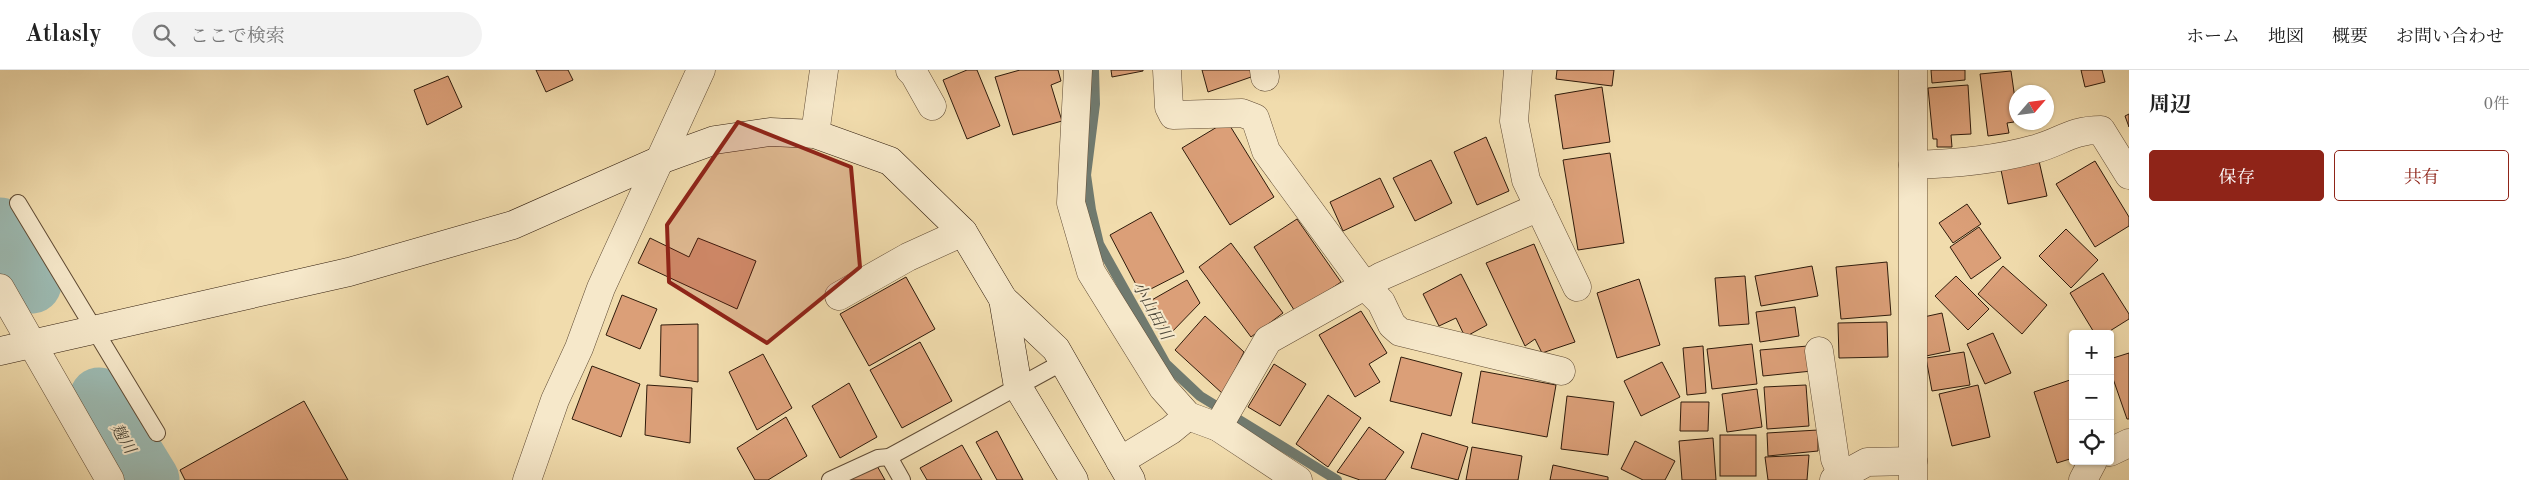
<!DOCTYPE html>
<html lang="ja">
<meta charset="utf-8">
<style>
:root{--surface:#fff;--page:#f2f2f2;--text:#222;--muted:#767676;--line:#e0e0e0;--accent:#8f2418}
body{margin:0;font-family:"Old Standard TT","Noto Serif JP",serif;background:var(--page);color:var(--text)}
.controls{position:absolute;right:15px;bottom:15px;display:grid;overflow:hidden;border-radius:5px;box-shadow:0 1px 4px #0004}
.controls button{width:45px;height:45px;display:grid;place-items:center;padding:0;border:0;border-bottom:1px solid var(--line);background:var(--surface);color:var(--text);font:25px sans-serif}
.compass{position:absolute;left:2009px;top:15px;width:45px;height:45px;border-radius:50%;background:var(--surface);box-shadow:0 1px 4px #0004;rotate:62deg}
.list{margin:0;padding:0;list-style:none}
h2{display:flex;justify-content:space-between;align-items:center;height:65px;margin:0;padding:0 20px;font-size:21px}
h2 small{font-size:16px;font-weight:400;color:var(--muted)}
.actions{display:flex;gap:10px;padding:15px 20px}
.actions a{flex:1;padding:11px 0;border:1px solid var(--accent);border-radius:5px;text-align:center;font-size:18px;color:var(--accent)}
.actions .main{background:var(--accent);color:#fff}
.icon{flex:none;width:28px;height:28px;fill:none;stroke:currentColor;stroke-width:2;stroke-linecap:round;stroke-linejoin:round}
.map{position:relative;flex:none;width:2129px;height:410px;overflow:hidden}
header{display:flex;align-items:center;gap:30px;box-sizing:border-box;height:70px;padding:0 25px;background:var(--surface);border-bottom:1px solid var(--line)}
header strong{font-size:24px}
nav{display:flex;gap:28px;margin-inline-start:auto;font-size:18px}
.search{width:350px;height:45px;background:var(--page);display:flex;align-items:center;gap:12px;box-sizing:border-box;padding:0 18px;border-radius:28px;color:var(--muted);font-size:19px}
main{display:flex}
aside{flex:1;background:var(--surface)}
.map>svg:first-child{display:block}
</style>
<header>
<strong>Atlasly</strong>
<div class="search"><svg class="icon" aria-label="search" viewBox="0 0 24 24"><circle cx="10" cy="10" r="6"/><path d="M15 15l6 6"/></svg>ここで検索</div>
<nav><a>ホーム</a><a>地図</a><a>概要</a><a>お問い合わせ</a></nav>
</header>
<main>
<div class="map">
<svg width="2129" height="410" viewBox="0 0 2129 410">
<rect width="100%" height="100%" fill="#f1dcad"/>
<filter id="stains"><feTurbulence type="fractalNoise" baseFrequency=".004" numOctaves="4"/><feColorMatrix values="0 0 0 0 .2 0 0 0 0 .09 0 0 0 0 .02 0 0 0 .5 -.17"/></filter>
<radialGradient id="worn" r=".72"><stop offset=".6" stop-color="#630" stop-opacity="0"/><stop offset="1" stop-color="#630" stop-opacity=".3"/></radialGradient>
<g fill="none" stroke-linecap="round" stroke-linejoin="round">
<polyline stroke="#707a6f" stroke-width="10" points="1094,0 1095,34 1086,105 1091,140 1099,174 1166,294 1200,326 1337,410"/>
<g stroke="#9cbab2" stroke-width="59">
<polyline points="0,157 32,214"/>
<polyline points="99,327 150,410"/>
</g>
</g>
<g fill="#db9f78" stroke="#2f1b0b">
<polygon points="536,0 568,0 573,10 546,22"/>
<polygon points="967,0 977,0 1000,56 967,69 943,10"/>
<polygon points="1020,0 1058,0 1061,11 1051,15 1062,51 1013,65 995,7"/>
<polygon points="1111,0 1143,0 1143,1 1112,7"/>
<polygon points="1202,0 1252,0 1254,6 1208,22"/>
<polygon points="1557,0 1614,0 1612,16 1556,9"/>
<polygon points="1931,0 1965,0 1965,10 1932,13"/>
<polygon points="2081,0 2102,0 2105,12 2085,17"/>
<polygon points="2011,1 2016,36 2014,52 2007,53 2009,63 1988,66 1980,4"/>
<polygon points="448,6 462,37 427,55 414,20"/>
<polygon points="1968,15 1971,64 1951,65 1952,77 1937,77 1937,69 1933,69 1928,18"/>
<polygon points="1602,17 1610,72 1563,79 1555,25"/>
<polygon points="2129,44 2129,57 2125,46"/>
<polygon points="1227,51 1274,127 1230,155 1182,78"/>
<polygon points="1486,67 1509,121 1477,135 1454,82"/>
<polygon points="1610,83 1624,173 1578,180 1563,90"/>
<polygon points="1431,90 1452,133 1415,151 1393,108"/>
<polygon points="2039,91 2047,126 2008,134 2001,100"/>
<polygon points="2095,91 2129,147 2129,156 2095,177 2056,114"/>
<polygon points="1380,108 1394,137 1343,161 1330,132"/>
<polygon points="1967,134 1981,154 1953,173 1939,153"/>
<polygon points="1151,142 1184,202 1141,224 1110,165"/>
<polygon points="1297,149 1341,212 1296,243 1254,177"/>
<polygon points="1979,157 2001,188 1971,209 1950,177"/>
<polygon points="2066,159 2098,190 2071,218 2039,186"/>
<polygon points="650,168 689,187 698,168 756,191 737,239 638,193"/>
<polygon points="1231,173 1283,243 1251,267 1199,197"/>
<polygon points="1534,174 1575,272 1542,283 1535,269 1525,276 1486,193"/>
<polygon points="1887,192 1891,245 1841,249 1836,197"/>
<polygon points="1812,196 1818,226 1761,236 1755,206"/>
<polygon points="2003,196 2047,235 2022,264 1978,224"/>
<polygon points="2103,203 2129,244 2129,249 2105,264 2095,264 2070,223"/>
<polygon points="1461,204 1487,255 1465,267 1456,248 1439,256 1423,224"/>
<polygon points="1745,206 1749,254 1719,256 1715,208"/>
<polygon points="1956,206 1989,239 1968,260 1935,226"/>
<polygon points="906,207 935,259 869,296 840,244"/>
<polygon points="1639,209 1660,275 1617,288 1597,223"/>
<polygon points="1187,210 1200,233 1169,265 1150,231"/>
<polygon points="622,225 657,239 640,279 606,265"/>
<polygon points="1795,237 1799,266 1760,272 1756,242"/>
<polygon points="1361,241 1387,283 1369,294 1380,312 1355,327 1319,265"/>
<polygon points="1942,243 1950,281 1926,286 1919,248"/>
<polygon points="1205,246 1244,282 1223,324 1175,280"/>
<polygon points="1887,252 1888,287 1839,288 1838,253"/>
<polygon points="698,254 698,312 660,306 661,255"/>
<polygon points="1993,263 2011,303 1985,314 1967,274"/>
<polygon points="920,272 952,331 902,358 870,300"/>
<polygon points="1752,274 1757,314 1712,319 1707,279"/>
<polygon points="1703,276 1706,323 1687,325 1683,278"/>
<polygon points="1808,276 1812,301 1763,306 1760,280"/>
<polygon points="1964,282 1970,315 1932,321 1926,288"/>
<polygon points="2129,283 2129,349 2127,349 2110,300 2110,289"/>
<polygon points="763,284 792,338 757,360 729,302"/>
<polygon points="1401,287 1462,303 1451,346 1390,331"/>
<polygon points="1662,292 1680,327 1641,346 1624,311"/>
<polygon points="1274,294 1306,314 1280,356 1248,337"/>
<polygon points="592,296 640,314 621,367 572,349"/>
<polygon points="1481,301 1556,315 1547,367 1472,353"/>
<polygon points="2073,309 2073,388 2057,393 2034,322"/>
<polygon points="849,313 877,367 840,388 812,336"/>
<polygon points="647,315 692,318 690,373 645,365"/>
<polygon points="1806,315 1809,356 1767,359 1764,317"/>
<polygon points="1978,315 1990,367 1952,376 1939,324"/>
<polygon points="1757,319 1762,357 1727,362 1722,324"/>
<polygon points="1328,325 1361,348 1328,397 1296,374"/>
<polygon points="1567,326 1614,332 1608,385 1561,379"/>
<polygon points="304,331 348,410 185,410 180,400"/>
<polygon points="1681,332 1709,332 1708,361 1680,361"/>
<polygon points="786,347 807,386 768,410 755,410 737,378"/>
<polygon points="1369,357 1404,382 1385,410 1360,410 1337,402"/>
<polygon points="1818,360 1818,381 1768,386 1767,363"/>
<polygon points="997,361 1023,410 997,410 976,372"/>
<polygon points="1422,363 1468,377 1458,410 1411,398"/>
<rect x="1720" y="365" width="36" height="41"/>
<polygon points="1713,368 1716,410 1682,410 1679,371"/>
<polygon points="1635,371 1675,391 1665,410 1643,410 1621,399"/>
<polygon points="962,375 982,410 927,410 920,398"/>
<polygon points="1472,377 1522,386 1518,410 1466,410"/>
<polygon points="1809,385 1807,410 1768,410 1765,387"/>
<polygon points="876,394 885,410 848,410"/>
<polygon points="1553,395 1608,407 1608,410 1550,410"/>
</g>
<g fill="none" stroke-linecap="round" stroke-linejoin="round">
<g stroke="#604b34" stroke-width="18">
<g id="lane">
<polyline points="18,133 157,363"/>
<polyline points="889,387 902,410"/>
<polyline points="830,410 878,388 889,387 1063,292"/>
</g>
</g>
<g stroke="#604b34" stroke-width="29">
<g id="street">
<polyline points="910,0 914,4 932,36"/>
<polyline points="1078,0 1071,133 1091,202 1163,318 1188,346 1218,357 1298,410"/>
<polyline points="1167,0 1169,37 1173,45 1242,43 1255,48 1266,81 1365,216 1381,232 1392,255 1400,262 1561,301"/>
<polyline points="1264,0 1265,7"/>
<polyline points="1518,0 1514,51 1526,110 1577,217"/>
<polyline points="815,64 824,0"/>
<path d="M 1913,95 C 1954,94 1996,90 2035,79 C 2062,72 2070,60 2101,60 L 2129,105"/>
<polyline points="0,218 110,410"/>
<polyline points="839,226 908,187 963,162"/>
<polyline points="1819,281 1835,389 1842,405"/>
<polyline points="1218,357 1268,270 1382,206 1539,137"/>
<polyline points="2110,382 2129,373"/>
<polyline points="1120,391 1171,360 1188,346"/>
<polyline points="527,410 555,330 579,278 601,218 701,0"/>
<polyline points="1834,410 1867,392 1913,391"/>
<polyline points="1913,410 1913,0"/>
<polyline points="2083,410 2093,391"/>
</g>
</g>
<g stroke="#2f1b0b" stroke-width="29">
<g id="secondary">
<polyline points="1003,229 1018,317 1074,410"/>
<polyline points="0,281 349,202 513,155 660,90 715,70 770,62 815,64 890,91 963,162 1003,229 1056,279 1131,410"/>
</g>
</g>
<use href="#lane" stroke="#f6e8ca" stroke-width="16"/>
<use href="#street" stroke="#f6e8ca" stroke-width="28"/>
<use href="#secondary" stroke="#f6e8ca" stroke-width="28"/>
</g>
<path fill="#8f2418" fill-opacity="0.2" stroke="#8f2418" stroke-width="4" stroke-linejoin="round" d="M 738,52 L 851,97 L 860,197 L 767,273 L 669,212 L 667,155 Z"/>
<g text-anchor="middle" stroke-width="4" stroke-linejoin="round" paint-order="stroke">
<g font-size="16" font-style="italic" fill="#504b3d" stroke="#f6e8ca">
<text transform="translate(1153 240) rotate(61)" y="6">小山田川</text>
<text transform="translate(124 368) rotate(59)" y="6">麹川</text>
</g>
</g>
<rect width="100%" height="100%" filter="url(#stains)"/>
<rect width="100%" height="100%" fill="url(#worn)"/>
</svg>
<div class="controls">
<button>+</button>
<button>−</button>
<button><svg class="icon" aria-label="locate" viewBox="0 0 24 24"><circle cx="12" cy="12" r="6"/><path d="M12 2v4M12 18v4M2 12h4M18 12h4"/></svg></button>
</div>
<svg class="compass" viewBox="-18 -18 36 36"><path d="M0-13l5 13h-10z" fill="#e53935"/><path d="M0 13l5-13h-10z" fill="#767676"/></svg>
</div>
<aside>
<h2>周辺<small>0件</small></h2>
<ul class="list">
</ul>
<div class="actions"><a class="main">保存</a><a>共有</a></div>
</aside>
</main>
